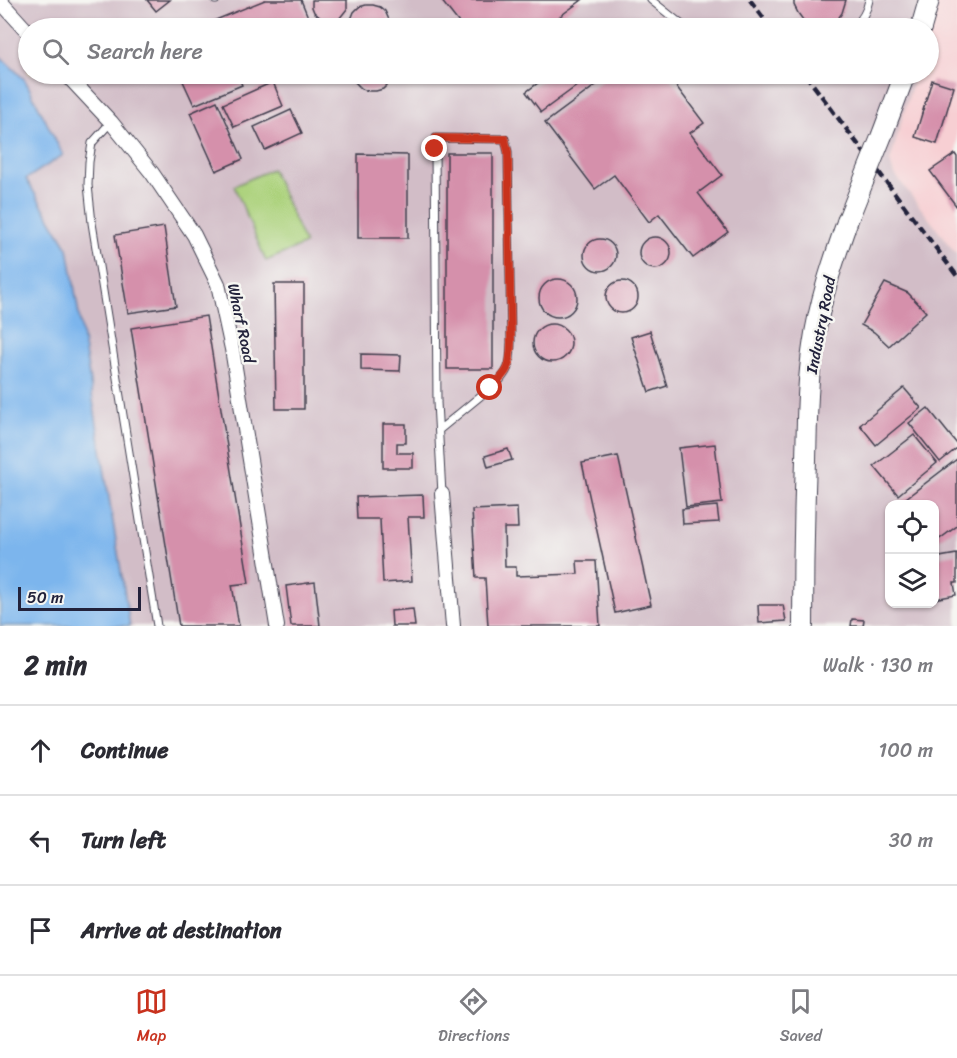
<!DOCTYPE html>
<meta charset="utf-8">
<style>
:root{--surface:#fff;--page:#f2f2f3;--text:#2b2b33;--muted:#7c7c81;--line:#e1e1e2;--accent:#c8321e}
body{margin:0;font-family:Sriracha,sans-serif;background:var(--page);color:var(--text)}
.controls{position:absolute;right:18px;bottom:18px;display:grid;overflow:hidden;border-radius:12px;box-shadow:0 2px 4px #0004}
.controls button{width:54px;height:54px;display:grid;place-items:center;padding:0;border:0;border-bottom:2px solid var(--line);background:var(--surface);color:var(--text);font:30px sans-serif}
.scale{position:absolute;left:18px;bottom:15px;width:123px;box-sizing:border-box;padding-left:6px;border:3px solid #22223b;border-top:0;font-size:16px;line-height:21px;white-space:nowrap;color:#22223b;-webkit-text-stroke:4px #f6f6f2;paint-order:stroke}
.stop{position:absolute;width:18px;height:18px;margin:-14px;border:4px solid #c8321e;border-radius:50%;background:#fff}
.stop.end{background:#c8321e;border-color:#fff;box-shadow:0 2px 6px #0008}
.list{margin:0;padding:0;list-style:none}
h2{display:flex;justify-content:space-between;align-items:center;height:78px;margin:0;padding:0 24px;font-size:26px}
h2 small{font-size:20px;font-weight:400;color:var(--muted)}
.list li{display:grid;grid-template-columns:39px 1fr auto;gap:18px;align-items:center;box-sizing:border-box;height:90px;padding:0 24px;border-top:2px solid var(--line)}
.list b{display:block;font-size:22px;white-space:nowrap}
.list em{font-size:20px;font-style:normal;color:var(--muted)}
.icon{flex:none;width:33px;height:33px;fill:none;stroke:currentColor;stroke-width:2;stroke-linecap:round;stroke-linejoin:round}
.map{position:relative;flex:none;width:957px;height:626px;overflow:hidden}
.search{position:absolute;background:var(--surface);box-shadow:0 2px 4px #0004;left:18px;right:18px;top:18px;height:66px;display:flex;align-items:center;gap:15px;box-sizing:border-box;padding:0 21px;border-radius:33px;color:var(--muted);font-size:22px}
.sheet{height:348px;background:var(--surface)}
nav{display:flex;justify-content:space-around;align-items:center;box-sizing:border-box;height:84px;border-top:2px solid var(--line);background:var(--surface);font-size:16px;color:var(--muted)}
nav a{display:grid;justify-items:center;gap:3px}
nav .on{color:var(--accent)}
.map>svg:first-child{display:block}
</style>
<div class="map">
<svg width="957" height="626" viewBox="0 0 957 626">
<rect width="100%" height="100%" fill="#f6f6f2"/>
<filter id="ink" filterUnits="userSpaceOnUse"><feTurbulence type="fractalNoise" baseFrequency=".0167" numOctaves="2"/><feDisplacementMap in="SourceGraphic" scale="12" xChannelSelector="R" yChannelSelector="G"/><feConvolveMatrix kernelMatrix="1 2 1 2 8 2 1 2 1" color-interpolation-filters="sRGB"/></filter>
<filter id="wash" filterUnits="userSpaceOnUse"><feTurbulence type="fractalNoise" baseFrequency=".008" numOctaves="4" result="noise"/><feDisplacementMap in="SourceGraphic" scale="24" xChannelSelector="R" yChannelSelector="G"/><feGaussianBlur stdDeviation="1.35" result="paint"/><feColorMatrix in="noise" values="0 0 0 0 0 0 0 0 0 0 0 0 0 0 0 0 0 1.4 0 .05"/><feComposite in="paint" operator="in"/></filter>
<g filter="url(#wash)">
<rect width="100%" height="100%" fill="#ebdfbc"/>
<polygon fill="#f7cfd3" points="936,0 957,0 957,255 893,172 890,161 915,74 928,74 928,28"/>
<path fill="#d2bdc7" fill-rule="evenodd" d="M 0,0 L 936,0 L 928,28 L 28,28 L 28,74 L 915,74 L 890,161 L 893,172 L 957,255 L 957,626 L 130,626 L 68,248 L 26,179 L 25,80 L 0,56 ZM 890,505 L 934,505 L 934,604 L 890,604 Z"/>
<polygon fill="#acd27c" stroke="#677a5c" stroke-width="1.5" points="272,169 305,244 266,261 234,186"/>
<polygon fill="#7cb5ed" stroke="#4f6c94" stroke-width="1.5" points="0,56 25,80 63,155 26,179 68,248 130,626 0,626"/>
<g id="blocks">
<g fill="#d590ab">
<polygon points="147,0 170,0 156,11"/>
<polygon points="265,0 301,0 308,17 280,28 196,28"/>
<polygon points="312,0 347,0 347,9 339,19 327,21 322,19 314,12 312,7"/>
<polygon points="441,0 582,0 544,28 463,28"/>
<polygon points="794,0 846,0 842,13 837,20 829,24 820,25 811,24 803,20 798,13 794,5"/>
<polygon points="366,5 373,5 380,7 385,11 390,22 390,28 350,28 350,22 354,12 359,7"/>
<polygon points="195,74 237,74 242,85 194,105 182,79"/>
<polygon points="352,74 392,74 388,84 383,89 376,91 369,91 362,89 354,81"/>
<polygon points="550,74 593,74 541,112 526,92"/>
<polygon points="611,74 667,74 704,123 690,133 722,175 698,193 728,232 693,258 659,214 649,222 614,175 595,189 545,123"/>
<polygon points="932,80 954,87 937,144 915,137"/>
<polygon points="273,82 283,106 234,127 223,104"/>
<polygon points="217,101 243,159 216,171 190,113"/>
<polygon points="291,110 302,133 265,150 254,127"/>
<rect x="447" y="153" width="46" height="216"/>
<polygon points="358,154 408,155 408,238 358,238"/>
<polygon points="955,154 957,157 957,207 930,171"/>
<polygon points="164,227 176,306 128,313 115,235"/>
<circle cx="655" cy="253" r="16"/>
<circle cx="600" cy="255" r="16"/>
<circle cx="558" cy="298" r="19"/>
<circle cx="622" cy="297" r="16"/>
<polygon points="885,283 908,293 926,312 889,346 874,332 861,325"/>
<polygon points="274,284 304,284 304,409 276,409"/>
<polygon points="206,316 249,583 232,585 239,626 179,626 131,328"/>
<circle cx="552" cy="343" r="19"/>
<polygon points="650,331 667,386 649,392 631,337"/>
<polygon points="361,354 401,355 400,371 361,370"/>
<polygon points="904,388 921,408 876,445 860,425"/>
<polygon points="928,408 957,444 957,448 940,462 909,423"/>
<polygon points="383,424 406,424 406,443 397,443 397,453 413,453 413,468 383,468"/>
<polygon points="914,435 937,463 898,495 874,466"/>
<polygon points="715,444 722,503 686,507 679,448"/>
<polygon points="508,449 512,460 488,467 485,456"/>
<polygon points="618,456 651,605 615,613 582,463"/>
<polygon points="957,459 957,526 934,543 934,505 903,505 901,502"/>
<polygon points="423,495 424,517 408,517 412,581 383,583 380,519 357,519 356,497"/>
<polygon points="717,506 719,522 683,524 682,509"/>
<polygon points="517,508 518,528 504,528 505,567 516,567 516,576 578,574 577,561 596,561 600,626 488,626 485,578 476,578 472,510"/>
<polygon points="957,554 957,583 954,583 956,595 934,599 934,558"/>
<polygon points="315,582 320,626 291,626 286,586"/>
<polygon points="758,605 783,605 786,621 759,623"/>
<polygon points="413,609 415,626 392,626 391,611"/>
<polygon points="852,619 864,620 863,626 851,626"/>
</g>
</g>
</g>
<g filter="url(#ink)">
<use href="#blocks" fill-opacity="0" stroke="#403e4e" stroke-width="1.5"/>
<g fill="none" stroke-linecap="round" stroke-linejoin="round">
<g stroke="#403e4e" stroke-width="9">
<g id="lane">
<polyline points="215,0 216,0"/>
<polyline points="651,0 686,28"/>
<path d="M 853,28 C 861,21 867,11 869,0"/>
<polyline points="111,122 92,143 89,162 88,185 92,223 157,626"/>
<path d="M 439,430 L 500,380 C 512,366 510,359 511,342 L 508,152 L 505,139 L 436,138 L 435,149 L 437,402 L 442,494"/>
</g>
</g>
<g stroke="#403e4e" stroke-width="16">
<g id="street">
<polyline points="0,1 28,32"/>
<polyline points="66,74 111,122 152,173 194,235 218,284 232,349 277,626"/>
<polyline points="442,494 453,626"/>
</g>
</g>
<g stroke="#403e4e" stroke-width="22">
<g id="secondary">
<polyline points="921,28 929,0"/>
<polyline points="882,135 905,74"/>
<path d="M 803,626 C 803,571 804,516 806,460 C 807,422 807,384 813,346 C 819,303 833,262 847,222"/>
</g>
</g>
<use href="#lane" stroke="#fff" stroke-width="7"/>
<use href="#street" stroke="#fff" stroke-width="14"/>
<use href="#secondary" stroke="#fff" stroke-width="20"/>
<g stroke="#22223b" stroke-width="4.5" stroke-dasharray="9 4.5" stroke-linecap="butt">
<polyline points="750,0 771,28"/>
<polyline points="805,74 957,276"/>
</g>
<g stroke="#403e4e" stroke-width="22" stroke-linecap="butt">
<polyline id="secondary-bridge" points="847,222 882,135"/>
</g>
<use href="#secondary-bridge" stroke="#fff" stroke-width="20"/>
</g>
</g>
<g fill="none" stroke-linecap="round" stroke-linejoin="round" filter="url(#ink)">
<path stroke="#c8321e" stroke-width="8" d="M 435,149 L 436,138 L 505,139 L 508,152 L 511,342 C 510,367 510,371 490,388"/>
</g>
<g text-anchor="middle" stroke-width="5" stroke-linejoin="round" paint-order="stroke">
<g font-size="16" fill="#22223b" stroke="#f6f6f2">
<text transform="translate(242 323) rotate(78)" y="6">Wharf Road</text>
<text transform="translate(820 325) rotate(-79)" y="6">Industry Road</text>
</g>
</g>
</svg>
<div class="controls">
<button><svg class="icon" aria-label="locate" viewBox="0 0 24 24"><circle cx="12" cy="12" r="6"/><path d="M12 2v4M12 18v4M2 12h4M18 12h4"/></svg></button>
<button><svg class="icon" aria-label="layers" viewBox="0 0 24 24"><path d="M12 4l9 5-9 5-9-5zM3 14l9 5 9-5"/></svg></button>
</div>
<div class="scale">50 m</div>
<div class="stop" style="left:490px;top:388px"></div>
<div class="stop end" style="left:435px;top:149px"></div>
<div class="search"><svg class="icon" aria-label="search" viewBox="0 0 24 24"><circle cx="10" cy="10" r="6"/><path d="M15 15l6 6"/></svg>Search here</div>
</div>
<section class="sheet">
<h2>2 min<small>Walk · 130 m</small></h2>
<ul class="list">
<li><svg class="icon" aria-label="ahead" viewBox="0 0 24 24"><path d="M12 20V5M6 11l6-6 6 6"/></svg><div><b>Continue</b></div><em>100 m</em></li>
<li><svg class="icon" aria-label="left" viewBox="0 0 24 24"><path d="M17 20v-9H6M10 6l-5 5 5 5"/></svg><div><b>Turn left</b></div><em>30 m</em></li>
<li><svg class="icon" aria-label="arrive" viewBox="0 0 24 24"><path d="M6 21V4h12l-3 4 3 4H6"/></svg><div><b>Arrive at destination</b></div></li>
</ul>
</section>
<nav>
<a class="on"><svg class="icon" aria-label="map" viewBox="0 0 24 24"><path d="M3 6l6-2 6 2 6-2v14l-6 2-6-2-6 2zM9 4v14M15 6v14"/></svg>Map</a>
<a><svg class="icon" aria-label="directions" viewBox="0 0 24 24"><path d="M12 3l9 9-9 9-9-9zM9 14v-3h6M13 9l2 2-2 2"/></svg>Directions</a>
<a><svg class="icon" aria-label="saved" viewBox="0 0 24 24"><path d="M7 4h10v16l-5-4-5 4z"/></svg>Saved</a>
</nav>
